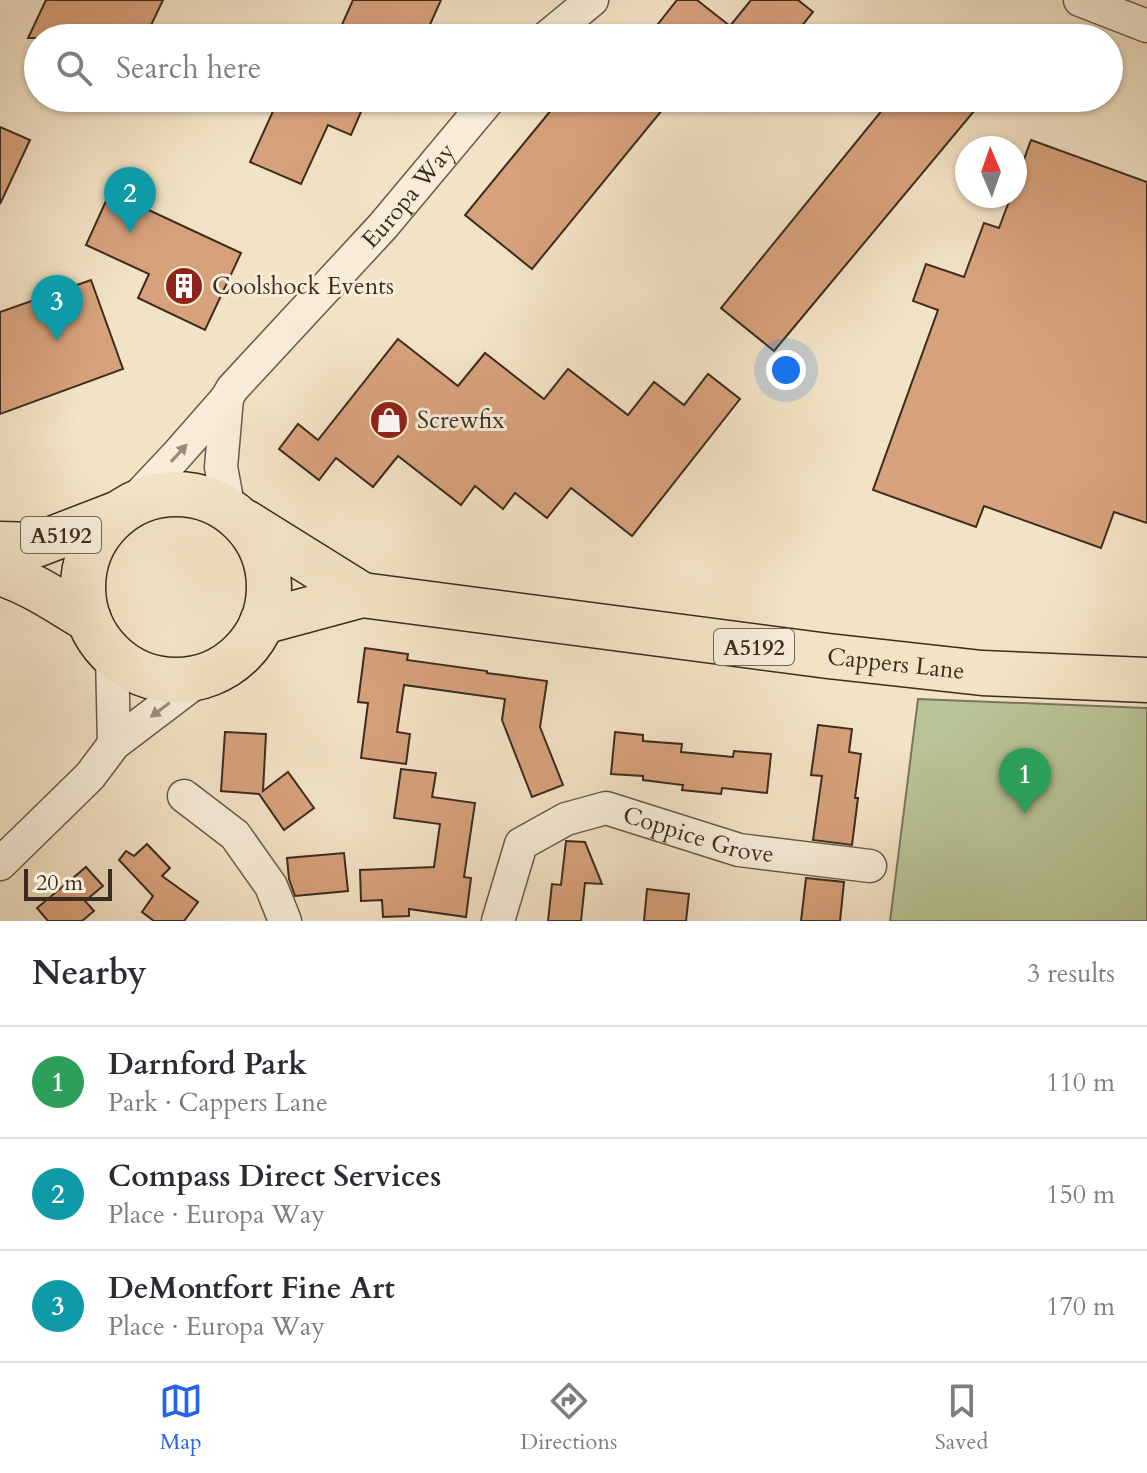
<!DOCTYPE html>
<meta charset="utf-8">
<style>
:root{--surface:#fff;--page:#f7f7f7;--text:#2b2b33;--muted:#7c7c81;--line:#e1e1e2;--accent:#2563eb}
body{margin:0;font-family:Cardo,serif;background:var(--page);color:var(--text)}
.compass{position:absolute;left:955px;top:136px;width:72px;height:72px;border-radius:50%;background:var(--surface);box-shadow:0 2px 6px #0004;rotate:358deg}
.scale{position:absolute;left:24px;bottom:20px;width:88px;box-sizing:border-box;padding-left:8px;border:4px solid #3c2c20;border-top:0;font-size:22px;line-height:28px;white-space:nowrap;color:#3c2c20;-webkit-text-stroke:6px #f7edd9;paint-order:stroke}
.you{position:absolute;left:786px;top:370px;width:28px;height:28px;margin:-20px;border:6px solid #fff;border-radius:50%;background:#1a73e8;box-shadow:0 0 0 12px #1a73e833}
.badge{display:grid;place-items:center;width:52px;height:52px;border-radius:50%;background:var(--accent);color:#fff;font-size:26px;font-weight:700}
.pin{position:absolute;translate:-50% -66px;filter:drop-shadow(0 2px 4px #0008)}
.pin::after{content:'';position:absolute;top:42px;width:28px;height:24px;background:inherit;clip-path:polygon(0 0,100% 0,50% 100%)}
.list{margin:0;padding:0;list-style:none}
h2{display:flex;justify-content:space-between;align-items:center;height:104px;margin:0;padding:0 32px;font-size:34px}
h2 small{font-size:26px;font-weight:400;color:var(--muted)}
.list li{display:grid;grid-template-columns:52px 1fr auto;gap:24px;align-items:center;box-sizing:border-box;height:112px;padding:0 32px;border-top:2px solid var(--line)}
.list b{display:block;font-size:30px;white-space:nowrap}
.list p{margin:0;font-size:26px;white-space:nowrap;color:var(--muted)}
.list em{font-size:26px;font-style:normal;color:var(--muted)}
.icon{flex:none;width:44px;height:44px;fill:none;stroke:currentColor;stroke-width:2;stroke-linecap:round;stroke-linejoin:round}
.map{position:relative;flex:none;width:1147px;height:921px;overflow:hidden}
.search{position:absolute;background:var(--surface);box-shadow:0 2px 6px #0004;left:24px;right:24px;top:24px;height:88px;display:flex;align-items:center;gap:20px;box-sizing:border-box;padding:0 28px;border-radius:44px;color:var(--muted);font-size:30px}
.sheet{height:440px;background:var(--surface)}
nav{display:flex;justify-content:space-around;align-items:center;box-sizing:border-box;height:112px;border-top:2px solid var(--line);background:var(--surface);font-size:22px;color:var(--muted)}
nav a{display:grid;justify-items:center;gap:4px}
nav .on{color:var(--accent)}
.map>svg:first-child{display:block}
</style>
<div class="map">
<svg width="1147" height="921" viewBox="0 0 1147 921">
<rect width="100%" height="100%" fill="#f3e3c5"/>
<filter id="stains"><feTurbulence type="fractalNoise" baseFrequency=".0025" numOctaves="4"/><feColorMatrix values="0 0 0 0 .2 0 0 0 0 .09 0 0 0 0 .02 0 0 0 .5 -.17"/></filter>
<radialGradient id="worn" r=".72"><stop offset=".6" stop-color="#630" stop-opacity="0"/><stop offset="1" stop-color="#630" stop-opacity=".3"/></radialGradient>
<polygon fill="#b9c496" stroke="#7a785b" stroke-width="2" points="918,699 1147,708 1147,921 890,921"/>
<g fill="#d7a17b" stroke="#3c2c20" stroke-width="2">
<polygon points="46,0 163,0 145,38 28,38"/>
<polygon points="353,0 441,0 424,38 336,38"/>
<polygon points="677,0 697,0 730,26 751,0 798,0 813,12 792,38 647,38"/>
<polygon points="279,98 367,98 351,135 328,125 301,184 250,162"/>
<polygon points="561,98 672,98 532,269 465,215"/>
<polygon points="892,98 985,98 774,351 721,308"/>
<polygon points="0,127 30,140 0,204"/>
<polygon points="1031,140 1147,182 1147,523 1114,512 1101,548 984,506 976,527 873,490 938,310 913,301 926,264 964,277 984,223 999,228 1011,196 1015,196 1015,184"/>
<polygon points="110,192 241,253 205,330 138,298 149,274 86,245"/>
<polygon points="91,280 123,369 0,414 0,312"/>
<polygon points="398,339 458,386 485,353 544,399 568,369 628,415 654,382 684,405 708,374 740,399 632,536 571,488 547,518 515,493 503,509 475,486 461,505 398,456 373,487 336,458 319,480 279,449 298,424 318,440"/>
<polygon points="365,648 408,654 407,660 487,671 487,673 547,681 540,727 563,785 532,797 502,720 505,699 404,685 397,732 410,734 406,764 361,758 368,703 358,702"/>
<polygon points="818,725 852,729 849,752 861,754 855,798 858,798 852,845 813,840 822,776 811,775"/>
<polygon points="225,732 266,734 263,791 288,772 314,808 284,830 259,794 221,791"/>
<polygon points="615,732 643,735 643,741 682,744 681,752 733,757 734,751 771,754 767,793 722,788 721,794 682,790 683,785 643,780 643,776 611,774"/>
<polygon points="401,769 436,773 432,797 475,803 464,877 471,878 466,917 409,909 409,916 383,917 382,900 361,901 360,870 434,867 440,824 394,818"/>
<polygon points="566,841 585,842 602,884 585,883 581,921 548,921 552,884 561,885"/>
<polygon points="147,844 170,868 162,876 198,902 184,921 154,921 142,912 153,896 119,860 126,851 134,856"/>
<polygon points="344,853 348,891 295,896 289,879 287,858"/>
<polygon points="86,867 103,886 85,901 94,911 82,921 48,921 37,908"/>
<polygon points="806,878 844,882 840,921 801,921"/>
<polygon points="647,889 689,894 686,921 644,921"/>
</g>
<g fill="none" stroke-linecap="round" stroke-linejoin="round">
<g stroke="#6a5a49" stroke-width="35">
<g id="minor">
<polyline points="1080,0 1147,26"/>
<polyline points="546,38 592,0"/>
<polyline points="227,398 221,467 229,510"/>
<path id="s1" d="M 129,506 L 177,455 L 227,398 L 232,389 L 383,226 L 490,98"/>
<polyline points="112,655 114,744"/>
<polyline points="184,796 235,835 271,886 285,921"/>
<polyline points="0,864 90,776 114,744 205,675"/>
<path id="s2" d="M 498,921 L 521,844 L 566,819 L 606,808 L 739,850 L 870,866"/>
</g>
</g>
<g stroke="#3c2c20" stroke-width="47">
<g id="highway">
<circle cx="176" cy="587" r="93"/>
<polyline points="245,522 362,595"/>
<polyline points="0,544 36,545 119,513"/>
<path d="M 0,573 C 32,583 60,603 89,620"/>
<path id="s3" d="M 262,622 L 362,595 L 828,656 L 982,673 L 1147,680"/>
</g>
</g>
<use href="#minor" stroke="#f7edd9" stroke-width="32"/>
<use href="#highway" stroke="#f3e3c5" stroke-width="44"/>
</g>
<defs><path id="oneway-solid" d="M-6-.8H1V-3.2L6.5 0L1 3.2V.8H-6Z" transform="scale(2)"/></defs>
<g fill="#9a8c7c">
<use href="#oneway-solid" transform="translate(179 453) rotate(-48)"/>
<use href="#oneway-solid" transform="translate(160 710) rotate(143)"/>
</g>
<defs>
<g id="building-disc" transform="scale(2)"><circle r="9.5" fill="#8f2418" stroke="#f7edd9"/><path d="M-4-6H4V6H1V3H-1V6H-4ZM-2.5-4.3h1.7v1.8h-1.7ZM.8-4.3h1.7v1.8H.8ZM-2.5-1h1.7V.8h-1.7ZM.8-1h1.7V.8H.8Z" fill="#fff"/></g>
<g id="shop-disc" transform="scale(2)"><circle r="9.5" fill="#8f2418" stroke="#f7edd9"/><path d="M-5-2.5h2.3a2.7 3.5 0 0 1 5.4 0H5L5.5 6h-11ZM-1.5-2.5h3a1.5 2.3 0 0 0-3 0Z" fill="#fff"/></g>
</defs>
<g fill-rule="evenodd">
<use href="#building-disc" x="184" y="286"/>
<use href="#shop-disc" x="389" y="420"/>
</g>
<g text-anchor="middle" stroke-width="6" stroke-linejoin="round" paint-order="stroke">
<g fill="#f7edd9" stroke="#746658" stroke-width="2">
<rect x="21" y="517" width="80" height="36" rx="6"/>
<rect x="714" y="629" width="80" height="36" rx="6"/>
</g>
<g font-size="22" font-weight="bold" fill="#3c2c20">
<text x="61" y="543">A5192</text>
<text x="754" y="655">A5192</text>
</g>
<g font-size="24" fill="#3c2c20" stroke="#f7edd9">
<text dy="8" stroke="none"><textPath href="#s1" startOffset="418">Europa Way</textPath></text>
<text dy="8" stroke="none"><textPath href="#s3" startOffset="642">Cappers Lane</textPath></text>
<text dy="8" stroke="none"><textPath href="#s2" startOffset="270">Coppice Grove</textPath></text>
</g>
<g font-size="24" fill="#3c2c20" stroke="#f7edd9" text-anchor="start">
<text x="212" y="294">Coolshock Events</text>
<text x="417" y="428">Screwfix</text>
</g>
</g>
<rect width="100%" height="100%" filter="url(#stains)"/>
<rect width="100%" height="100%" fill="url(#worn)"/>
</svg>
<svg class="compass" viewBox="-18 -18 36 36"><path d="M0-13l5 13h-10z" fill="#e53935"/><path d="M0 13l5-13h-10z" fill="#7c7c81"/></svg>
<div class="scale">20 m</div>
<div class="you"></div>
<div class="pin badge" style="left:1025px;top:814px;background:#2e9e5b">1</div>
<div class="pin badge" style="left:130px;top:233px;background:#0f9aa8">2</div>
<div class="pin badge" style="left:57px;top:341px;background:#0f9aa8">3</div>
<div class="search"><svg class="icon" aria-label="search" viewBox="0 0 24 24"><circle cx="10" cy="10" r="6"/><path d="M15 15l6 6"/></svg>Search here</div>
</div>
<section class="sheet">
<h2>Nearby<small>3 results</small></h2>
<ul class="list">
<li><span class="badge" style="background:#2e9e5b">1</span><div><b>Darnford Park</b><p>Park · Cappers Lane</p></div><em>110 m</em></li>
<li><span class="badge" style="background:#0f9aa8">2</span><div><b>Compass Direct Services</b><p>Place · Europa Way</p></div><em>150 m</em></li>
<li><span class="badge" style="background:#0f9aa8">3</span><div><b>DeMontfort Fine Art</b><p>Place · Europa Way</p></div><em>170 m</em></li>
</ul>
</section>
<nav>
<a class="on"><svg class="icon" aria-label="map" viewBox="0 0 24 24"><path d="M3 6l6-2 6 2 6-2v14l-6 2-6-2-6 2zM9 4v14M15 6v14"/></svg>Map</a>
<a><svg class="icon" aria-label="directions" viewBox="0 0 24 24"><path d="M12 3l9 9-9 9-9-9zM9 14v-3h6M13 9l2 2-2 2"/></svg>Directions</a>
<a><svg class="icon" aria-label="saved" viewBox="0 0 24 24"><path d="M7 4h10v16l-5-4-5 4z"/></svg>Saved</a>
</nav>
